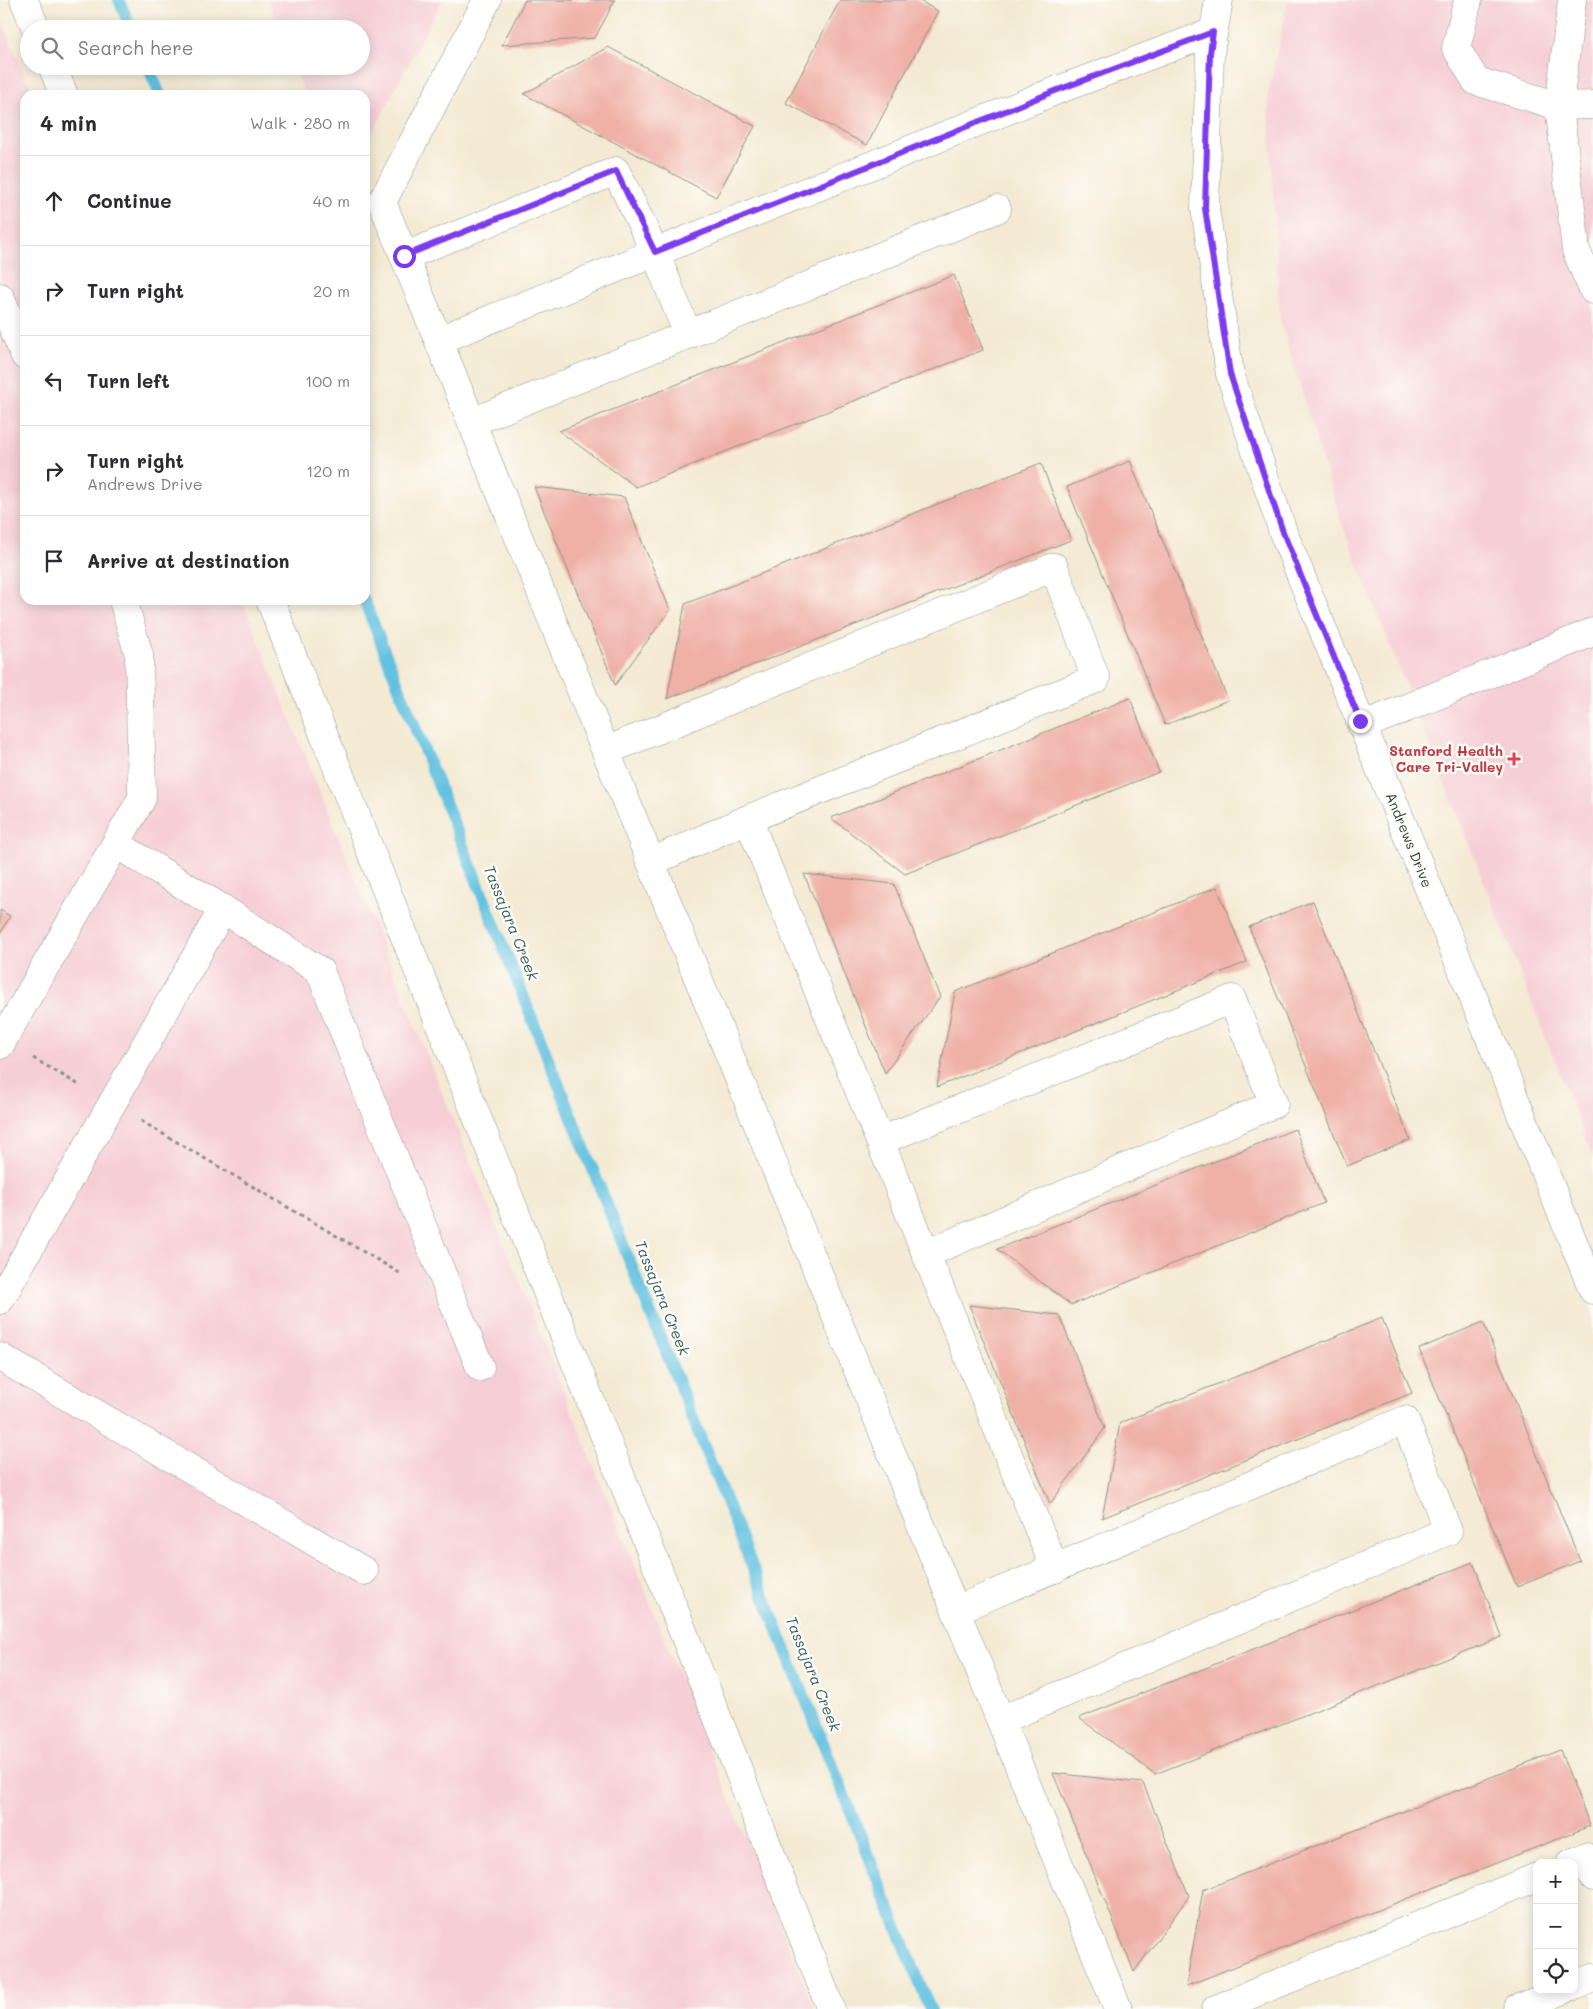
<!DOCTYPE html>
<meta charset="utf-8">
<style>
:root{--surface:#fff;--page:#f2f2f3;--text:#2b2b33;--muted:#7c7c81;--line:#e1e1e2}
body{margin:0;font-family:Mali,sans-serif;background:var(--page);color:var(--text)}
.controls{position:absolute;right:15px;bottom:15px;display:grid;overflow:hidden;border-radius:10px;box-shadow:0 2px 12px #0003}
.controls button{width:45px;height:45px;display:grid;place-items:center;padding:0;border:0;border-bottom:1px solid var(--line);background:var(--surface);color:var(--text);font:25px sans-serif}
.stop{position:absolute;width:15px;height:15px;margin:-11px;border:4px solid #7c3aed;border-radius:50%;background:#fff}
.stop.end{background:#7c3aed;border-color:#fff;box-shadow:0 1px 5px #0008}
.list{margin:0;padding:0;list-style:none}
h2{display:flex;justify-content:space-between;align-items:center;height:65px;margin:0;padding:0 20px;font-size:21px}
h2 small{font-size:16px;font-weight:400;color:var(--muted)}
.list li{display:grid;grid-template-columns:32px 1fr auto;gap:15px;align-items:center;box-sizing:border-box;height:90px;padding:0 20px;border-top:1px solid var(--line)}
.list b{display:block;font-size:19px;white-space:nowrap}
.list p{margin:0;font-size:16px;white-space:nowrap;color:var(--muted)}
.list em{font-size:16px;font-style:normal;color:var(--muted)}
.icon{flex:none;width:28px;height:28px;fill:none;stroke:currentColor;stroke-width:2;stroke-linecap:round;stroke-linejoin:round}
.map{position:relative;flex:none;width:1593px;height:2009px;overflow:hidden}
.search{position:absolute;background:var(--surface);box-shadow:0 2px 12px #0003;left:20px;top:20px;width:350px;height:55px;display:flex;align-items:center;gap:12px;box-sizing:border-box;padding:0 18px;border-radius:28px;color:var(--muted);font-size:19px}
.panel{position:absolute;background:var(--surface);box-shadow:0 2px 12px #0003;left:20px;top:90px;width:350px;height:515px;border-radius:15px}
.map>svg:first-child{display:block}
</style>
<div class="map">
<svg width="1593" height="2009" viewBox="0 0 1593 2009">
<rect width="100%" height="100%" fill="#fdfcf7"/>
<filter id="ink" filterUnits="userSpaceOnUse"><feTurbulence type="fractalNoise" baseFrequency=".02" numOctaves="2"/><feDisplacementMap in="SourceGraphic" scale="10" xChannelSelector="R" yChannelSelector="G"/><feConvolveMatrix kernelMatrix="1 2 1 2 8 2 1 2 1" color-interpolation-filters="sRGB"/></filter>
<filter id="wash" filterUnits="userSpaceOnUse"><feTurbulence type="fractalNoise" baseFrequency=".0096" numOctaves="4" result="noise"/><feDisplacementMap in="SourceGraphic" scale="20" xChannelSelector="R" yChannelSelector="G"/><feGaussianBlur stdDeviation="1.12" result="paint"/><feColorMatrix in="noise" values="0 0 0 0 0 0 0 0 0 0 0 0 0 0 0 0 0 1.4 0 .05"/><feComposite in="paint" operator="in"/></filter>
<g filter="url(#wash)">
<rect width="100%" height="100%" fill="#f4ead3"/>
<g fill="#f6cfd6">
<polygon points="268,0 442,0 365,147 365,95 305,95 294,66 361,66 361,29 279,29"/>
<polygon points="1288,0 1593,0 1593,1157 1343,527 1280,320 1268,95"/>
<polygon points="0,16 33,95 25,95 25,600 242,600 815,2009 0,2009"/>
</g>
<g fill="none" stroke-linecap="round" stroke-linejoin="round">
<g stroke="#62c1e0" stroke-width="12">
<polyline points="119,0 131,29"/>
<polyline points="148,66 160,95"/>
<polyline points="364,600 930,2009"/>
</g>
</g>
<g id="blocks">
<g fill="#efb0a7">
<polygon points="525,0 615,0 595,38 502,45"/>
<polygon points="840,0 918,0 938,11 867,145 786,103"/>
<polygon points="608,47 755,126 716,197 524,94"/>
<polygon points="954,275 983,350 636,487 559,431"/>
<polygon points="1130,461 1228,700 1165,725 1067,487"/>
<polygon points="1041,463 1071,540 667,699 685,604"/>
<polygon points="534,487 624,497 670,610 615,685"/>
<polygon points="1130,698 1159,772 905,874 831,818"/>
<polygon points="804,874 894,884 940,997 885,1073"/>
<polygon points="1217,887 1247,962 937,1087 955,992"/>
<polygon points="1313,901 1410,1140 1347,1166 1249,927"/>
<polygon points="0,910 10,916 0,934"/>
<polygon points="1295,1129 1324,1203 1071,1305 997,1249"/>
<polygon points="969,1305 1059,1315 1105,1428 1050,1504"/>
<polygon points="1382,1318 1412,1393 1102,1518 1120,1423"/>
<polygon points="1483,1322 1580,1561 1517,1587 1419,1349"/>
<polygon points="1473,1562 1502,1637 1155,1774 1079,1718"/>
<polygon points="1560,1750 1590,1826 1186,1986 1203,1890"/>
<polygon points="1053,1773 1143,1783 1189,1896 1134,1972"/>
</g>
</g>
</g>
<g filter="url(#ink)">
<use href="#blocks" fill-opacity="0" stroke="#8a9484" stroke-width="1"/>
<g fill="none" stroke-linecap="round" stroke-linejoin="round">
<g stroke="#8a9484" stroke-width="29">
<g id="minor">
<polyline points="24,0 36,29"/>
<polyline points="487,0 382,202 1118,2009"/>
<polyline points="1219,0 1210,53 1205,208 1230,374 1283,532 1593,1290"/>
<polyline points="1468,0 1456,48 1476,81 1559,106 1593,105"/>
<polyline points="1572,0 1559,106 1576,250 1593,290"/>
<polyline points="52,66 64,95"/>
<polyline points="405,256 616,171 655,252 688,335"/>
<polyline points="0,297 25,356"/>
<polyline points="439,340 1055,91 1213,32"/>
<polyline points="472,422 997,209"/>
<polyline points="270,600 732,1754 831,2009"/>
<polyline points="1362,726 1593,632"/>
<polyline points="606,751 1054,567 1096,679 748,819 651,862"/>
<polyline points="748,819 1055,1569"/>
<polyline points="116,844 223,909 320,971 368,1093 480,1367"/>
<polyline points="0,1045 142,798 139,655 123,600"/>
<polyline points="880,1141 1232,999 1274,1104 926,1254"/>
<polyline points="0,1300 223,909"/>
<polyline points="0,1357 364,1571"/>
<polyline points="956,1610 1405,1420 1448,1531 1001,1720"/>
<polyline points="1571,1863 1586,1857 1593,1877"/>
<polyline points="1574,1986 1593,1978"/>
<polyline points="1216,2009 1537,1877"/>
<polyline points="1517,2009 1563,1990"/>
</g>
</g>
<g stroke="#8a9484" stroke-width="3" stroke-dasharray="4 4" stroke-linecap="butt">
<polyline points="33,1058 81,1086"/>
<polyline points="141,1121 403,1275"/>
</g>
<use href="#minor" stroke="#fff" stroke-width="28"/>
</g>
</g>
<g fill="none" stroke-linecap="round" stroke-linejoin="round" filter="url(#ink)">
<polyline stroke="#7c3aed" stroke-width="6" points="404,256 616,171 655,252 1055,91 1213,32 1210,53 1205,208 1230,374 1283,532 1360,721"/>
</g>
<path fill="#e0444e" stroke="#fdfcf7" stroke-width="2" d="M1511.5 751.5h5v5h5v5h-5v5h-5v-5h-5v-5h5z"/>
<g text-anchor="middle" stroke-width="5" stroke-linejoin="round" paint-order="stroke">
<g font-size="14" font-weight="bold" fill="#be3a42" stroke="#fdfcf7" text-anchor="end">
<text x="1503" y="756">Stanford Health<tspan x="1503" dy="16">Care Tri-Valley</tspan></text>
</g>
<g font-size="14" fill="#1f3d34" stroke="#fdfcf7">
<text transform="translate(1409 840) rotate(68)" y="5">Andrews Drive</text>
</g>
<g font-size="15" font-style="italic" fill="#305e5f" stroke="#fdfcf7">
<text transform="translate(511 923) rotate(68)" y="5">Tassajara Creek</text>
<text transform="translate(662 1298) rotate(68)" y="5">Tassajara Creek</text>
<text transform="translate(813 1674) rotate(68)" y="5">Tassajara Creek</text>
</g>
</g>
</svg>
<div class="controls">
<button>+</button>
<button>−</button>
<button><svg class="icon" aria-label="locate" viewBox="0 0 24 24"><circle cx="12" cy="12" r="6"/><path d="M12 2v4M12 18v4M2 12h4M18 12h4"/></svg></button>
</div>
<div class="stop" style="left:404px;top:256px"></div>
<div class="stop end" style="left:1360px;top:721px"></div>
<div class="search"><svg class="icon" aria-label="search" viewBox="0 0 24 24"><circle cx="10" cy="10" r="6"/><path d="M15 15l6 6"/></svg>Search here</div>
<section class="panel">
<h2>4 min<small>Walk · 280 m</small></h2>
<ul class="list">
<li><svg class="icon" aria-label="ahead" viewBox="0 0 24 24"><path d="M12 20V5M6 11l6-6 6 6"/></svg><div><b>Continue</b></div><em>40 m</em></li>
<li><svg class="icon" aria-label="right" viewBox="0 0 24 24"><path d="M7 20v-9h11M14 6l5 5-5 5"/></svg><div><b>Turn right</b></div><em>20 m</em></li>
<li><svg class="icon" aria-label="left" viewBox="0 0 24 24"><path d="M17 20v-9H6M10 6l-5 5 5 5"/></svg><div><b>Turn left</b></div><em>100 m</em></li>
<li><svg class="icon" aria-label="right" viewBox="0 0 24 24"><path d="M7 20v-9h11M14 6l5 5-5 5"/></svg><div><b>Turn right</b><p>Andrews Drive</p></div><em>120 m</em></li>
<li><svg class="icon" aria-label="arrive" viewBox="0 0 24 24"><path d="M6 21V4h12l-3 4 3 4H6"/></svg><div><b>Arrive at destination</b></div></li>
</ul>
</section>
</div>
